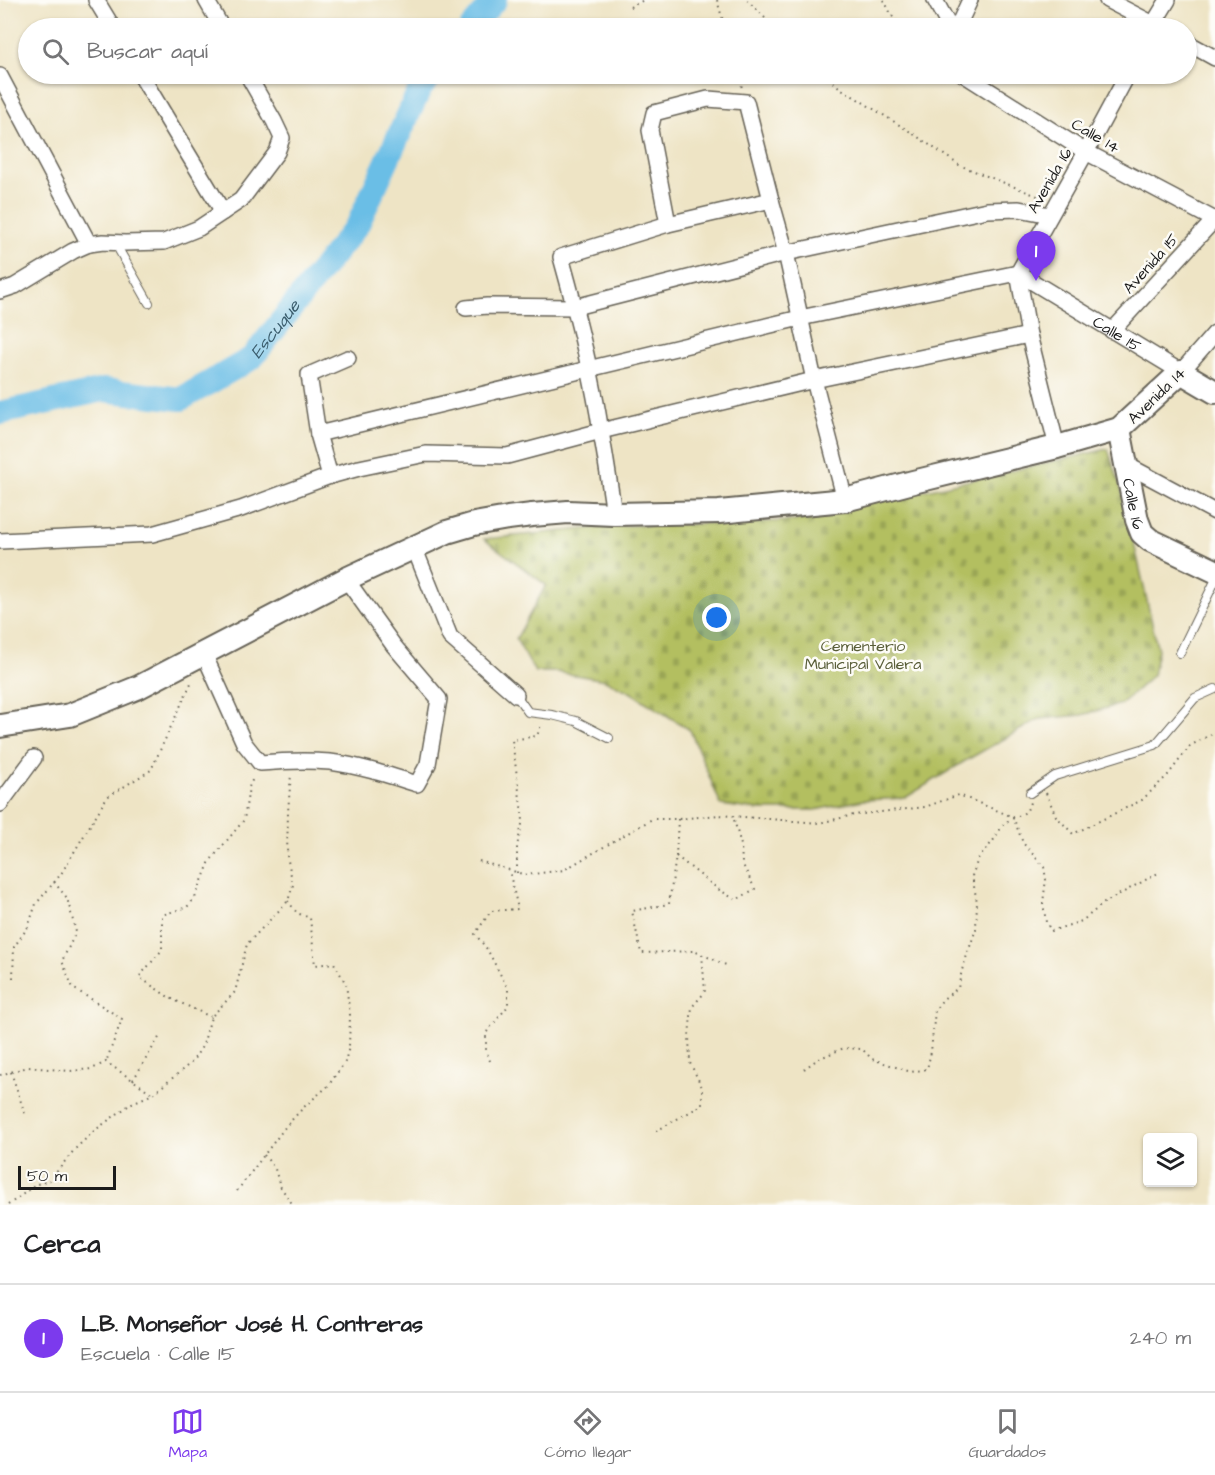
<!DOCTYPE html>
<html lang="es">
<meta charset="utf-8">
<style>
:root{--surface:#fff;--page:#f2f2f2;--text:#202124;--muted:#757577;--line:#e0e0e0;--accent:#7c3aed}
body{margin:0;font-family:"Architects Daughter",sans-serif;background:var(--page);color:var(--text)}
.controls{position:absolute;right:18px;bottom:18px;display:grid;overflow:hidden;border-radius:6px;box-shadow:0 2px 4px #0004}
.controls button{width:54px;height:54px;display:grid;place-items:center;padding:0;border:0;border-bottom:2px solid var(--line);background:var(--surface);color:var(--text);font:30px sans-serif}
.scale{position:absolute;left:18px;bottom:15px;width:98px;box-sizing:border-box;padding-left:6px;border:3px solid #1c1c1c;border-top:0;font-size:16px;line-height:21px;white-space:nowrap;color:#1c1c1c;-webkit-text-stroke:4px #fdfcf7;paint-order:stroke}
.you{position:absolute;left:717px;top:618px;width:21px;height:21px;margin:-15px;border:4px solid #fff;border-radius:50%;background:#1a73e8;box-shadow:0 0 0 9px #1a73e833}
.badge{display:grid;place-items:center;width:39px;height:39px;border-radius:50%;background:var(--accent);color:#fff;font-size:20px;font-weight:700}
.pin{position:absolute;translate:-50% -50px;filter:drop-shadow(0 2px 3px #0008)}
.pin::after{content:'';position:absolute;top:32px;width:21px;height:18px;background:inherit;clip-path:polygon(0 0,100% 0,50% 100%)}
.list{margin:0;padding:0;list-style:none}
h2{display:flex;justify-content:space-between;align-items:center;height:78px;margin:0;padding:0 24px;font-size:26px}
h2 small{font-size:20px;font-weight:400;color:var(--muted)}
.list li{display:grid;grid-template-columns:39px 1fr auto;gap:18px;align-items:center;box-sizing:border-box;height:108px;padding:0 24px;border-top:2px solid var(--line)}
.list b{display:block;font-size:22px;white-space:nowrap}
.list p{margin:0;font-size:20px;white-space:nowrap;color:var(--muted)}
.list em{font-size:20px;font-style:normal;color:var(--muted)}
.icon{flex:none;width:33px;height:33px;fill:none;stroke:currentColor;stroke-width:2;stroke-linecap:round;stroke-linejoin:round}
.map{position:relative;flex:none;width:1215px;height:1205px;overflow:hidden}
.search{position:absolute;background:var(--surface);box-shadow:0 2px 4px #0004;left:18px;right:18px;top:18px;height:66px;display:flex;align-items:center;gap:15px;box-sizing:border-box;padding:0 21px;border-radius:33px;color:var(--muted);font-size:22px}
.sheet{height:186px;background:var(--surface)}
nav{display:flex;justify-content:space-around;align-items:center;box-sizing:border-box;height:84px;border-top:2px solid var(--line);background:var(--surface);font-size:16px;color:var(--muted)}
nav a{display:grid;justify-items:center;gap:3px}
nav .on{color:var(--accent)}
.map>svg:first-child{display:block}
</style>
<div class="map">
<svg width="1215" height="1205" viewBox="0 0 1215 1205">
<defs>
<pattern id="cemetery-stones" width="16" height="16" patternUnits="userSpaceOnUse" patternTransform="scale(1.5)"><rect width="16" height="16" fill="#b3bf61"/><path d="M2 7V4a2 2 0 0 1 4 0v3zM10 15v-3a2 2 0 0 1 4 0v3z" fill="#99a454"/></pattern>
</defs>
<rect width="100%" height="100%" fill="#fdfcf7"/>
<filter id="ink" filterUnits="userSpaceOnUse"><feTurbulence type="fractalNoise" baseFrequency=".0167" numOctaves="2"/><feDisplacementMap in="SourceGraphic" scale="12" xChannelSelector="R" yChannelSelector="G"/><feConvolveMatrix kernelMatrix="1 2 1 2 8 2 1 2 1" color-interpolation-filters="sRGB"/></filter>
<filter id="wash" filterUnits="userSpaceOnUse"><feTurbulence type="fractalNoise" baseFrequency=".008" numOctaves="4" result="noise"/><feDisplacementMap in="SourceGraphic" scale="24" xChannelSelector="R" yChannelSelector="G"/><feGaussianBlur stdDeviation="1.35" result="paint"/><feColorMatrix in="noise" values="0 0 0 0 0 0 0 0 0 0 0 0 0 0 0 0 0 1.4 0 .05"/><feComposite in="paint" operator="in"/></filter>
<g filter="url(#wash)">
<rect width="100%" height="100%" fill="#eee4c5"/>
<polygon fill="url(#cemetery-stones)" stroke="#686e3e" stroke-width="1.5" points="1108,449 1124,498 1158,650 1153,675 1121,704 1082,715 1039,719 965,761 905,798 863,800 815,810 759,810 721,805 690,730 630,692 605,680 557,672 535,672 516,639 546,585 484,539 614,526 794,521 891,498"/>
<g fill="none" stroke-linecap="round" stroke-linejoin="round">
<g stroke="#6abee6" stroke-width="24">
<polyline points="471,28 495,0"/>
<path id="s1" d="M 0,413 L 103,390 L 181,399 L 252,358 L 358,224 L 420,89 L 433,74"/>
</g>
</g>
</g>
<g filter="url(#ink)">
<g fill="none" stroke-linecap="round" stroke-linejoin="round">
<g stroke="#666257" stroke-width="10">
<g id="lane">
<polyline points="118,243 119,250 149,303"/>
<polyline points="1180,653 1215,581"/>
<polyline points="516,695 528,712 552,715 576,721 609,738"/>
<polyline points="1030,793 1055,776 1155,745 1195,698 1215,689"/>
</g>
</g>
<g stroke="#666257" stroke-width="18">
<g id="street">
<polyline points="96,0 113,28"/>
<polyline points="206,0 222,28"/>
<polyline points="935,0 950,28"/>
<polyline points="1107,0 1161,28"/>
<polyline points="957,28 970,0"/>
<polyline points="1151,28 1168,0"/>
<polyline points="1186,42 1215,58"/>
<polyline points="140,74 223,212"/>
<polyline points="963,74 1086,152 1215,220"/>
<polyline points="0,76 89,244"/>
<polyline points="668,224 650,130 654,113 708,99 746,102 771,200 786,253 814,380 845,500"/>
<path id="s2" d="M 1018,273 L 1181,372 L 1215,333"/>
<polyline points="1018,273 1086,152 1128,74"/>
<polyline points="1018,273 1029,335 1057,447"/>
<polyline points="0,291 15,286 73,251 89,244 103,242 125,243 164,242 199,228 241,200 277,152 282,138 274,121 247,74"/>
<polyline points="466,308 487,306 575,307 786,253 987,210 1019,209 1050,215"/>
<polyline points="1112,331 1215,219"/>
<polyline points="318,434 800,318 1018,273"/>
<polyline points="1127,465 1215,512"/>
<polyline points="330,476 318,434 309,375 348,358"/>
<path d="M 614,514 C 610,487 606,459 601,432 C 592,373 577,314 561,257 L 668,224 L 771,200"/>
<polyline points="0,541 152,534 241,509 330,476 359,468 426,454 507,456 601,431 814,380 1029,335"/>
<polyline points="414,547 450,637 516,695"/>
<path d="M 204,654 L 244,743 L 260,763 C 283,761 306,760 330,762 C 360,766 388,775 417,784 L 428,764 L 439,699 L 394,646 L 346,579"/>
<polyline points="0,804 34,758"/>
</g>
</g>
<g stroke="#666257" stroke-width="26">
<g id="secondary">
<path id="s3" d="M 1119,429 L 1137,520 L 1142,533 L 1150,540 L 1215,571"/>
<polyline points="0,726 70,715 139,687 346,579 447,532 474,524 508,518 532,515 568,512 614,514 719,512 845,500 913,482 1057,447 1119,429 1181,372 1215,392"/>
</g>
</g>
<g stroke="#666257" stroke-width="2" stroke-dasharray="1.5 4.5" stroke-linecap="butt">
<polyline points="717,0 725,28"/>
<polyline points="747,0 775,28"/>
<polyline points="884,0 892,16 903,28"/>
<polyline points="630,7 644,0"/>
<polyline points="738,74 742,88"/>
<polyline points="824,74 840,88 909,131 959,165 1045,199"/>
<polyline points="1046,793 1056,816 1073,834 1142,800 1168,775 1190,746 1215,732"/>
<polyline points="678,819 676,856 669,904 632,911 641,953 694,951 726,965"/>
<polyline points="676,856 718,889 736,900 755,889 742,863 741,845 733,816"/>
<polyline points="479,861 526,875 564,870 652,819 678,819 719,815 819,823 854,815 925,807 959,795 1013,817 1023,843 1044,867 1046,879 1043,903 1046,922 1051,931 1082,921 1104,903 1158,873"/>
<polyline points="517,873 517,846 523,820 512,740 537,736 541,725"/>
<polyline points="54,882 67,898 76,932 62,961 73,988 99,1004 122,1019 106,1062"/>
<polyline points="13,978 14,947 28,927 36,904 61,874 107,797 151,770 192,681"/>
<polyline points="211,1017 170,998 139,977 162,950 162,915 187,907 195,898 210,861 244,820 249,787 254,776"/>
<polyline points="490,1061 486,1050 486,1033 508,1006 508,989 487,949 475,934 491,911 518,909 509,870"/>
<polyline points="804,1069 818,1059 844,1048 862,1049 872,1059 911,1072 927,1069 931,1052 935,1010 943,999 958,988 962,970 976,929 977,902 972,876 978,859 993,841 1004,823 1026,812 1029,806 1030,802"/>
<polyline points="11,1072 25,1114"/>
<polyline points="0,1075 28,1067 70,1071 92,1069 106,1062 153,1094"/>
<polyline points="133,1080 160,1036"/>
<polyline points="656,1131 702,1105 702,1087 690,1063 689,1035 692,1007 705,992 702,954"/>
<polyline points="264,1155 275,1169 280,1186 293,1205"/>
<polyline points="237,1191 286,1126 304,1107 328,1086 345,1062 349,1047 350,1015 346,984 334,963 315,965 310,918 297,913 288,901"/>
<polyline points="8,1205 37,1184 50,1180 75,1149 94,1131 132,1103 153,1094 192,1062 203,1045 211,1017 235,992 247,944 288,901 293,885 287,856 288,812 291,774"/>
</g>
<use href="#lane" stroke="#fff" stroke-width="8"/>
<use href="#street" stroke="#fff" stroke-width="15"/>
<use href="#secondary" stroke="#fff" stroke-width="22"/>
</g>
</g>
<g text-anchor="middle" stroke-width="5" stroke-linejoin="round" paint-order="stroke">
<g font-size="16" fill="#1c1c1c" stroke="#fdfcf7">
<text transform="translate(1096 135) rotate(30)" y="6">Calle 14</text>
<text transform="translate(1049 180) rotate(-60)" y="6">Avenida 16</text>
<text transform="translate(1150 263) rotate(-48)" y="6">Avenida 15</text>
<text dy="6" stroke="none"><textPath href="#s2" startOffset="116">Calle 15</textPath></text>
<text transform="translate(1156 395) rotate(-44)" y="6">Avenida 14</text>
<text dy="6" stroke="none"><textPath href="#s3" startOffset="76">Calle 16</textPath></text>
</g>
<g font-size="16" fill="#585d38" stroke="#fdfcf7">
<text x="863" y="651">Cementerio<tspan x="863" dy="18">Municipal Valera</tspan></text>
</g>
<g font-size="18" font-style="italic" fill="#3b5d6d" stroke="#fdfcf7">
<text dy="6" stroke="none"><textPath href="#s1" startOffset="303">Escuque</textPath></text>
</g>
</g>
</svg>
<div class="controls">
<button><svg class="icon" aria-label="layers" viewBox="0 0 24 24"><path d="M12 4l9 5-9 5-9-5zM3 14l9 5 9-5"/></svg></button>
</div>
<div class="scale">50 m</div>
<div class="you"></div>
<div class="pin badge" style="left:1036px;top:281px">1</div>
<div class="search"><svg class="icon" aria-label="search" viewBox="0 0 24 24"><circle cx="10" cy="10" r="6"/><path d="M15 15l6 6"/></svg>Buscar aquí</div>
</div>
<section class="sheet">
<h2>Cerca<small></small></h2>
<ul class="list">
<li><span class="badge">1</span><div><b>L.B. Monseñor José H. Contreras</b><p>Escuela · Calle 15</p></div><em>240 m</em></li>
</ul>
</section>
<nav>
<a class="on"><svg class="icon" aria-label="map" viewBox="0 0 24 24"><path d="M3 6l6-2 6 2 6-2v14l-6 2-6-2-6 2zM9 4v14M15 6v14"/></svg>Mapa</a>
<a><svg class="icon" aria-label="directions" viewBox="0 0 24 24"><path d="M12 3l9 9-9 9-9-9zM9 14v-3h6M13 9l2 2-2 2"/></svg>Cómo llegar</a>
<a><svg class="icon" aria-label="saved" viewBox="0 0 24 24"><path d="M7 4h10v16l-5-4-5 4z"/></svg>Guardados</a>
</nav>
